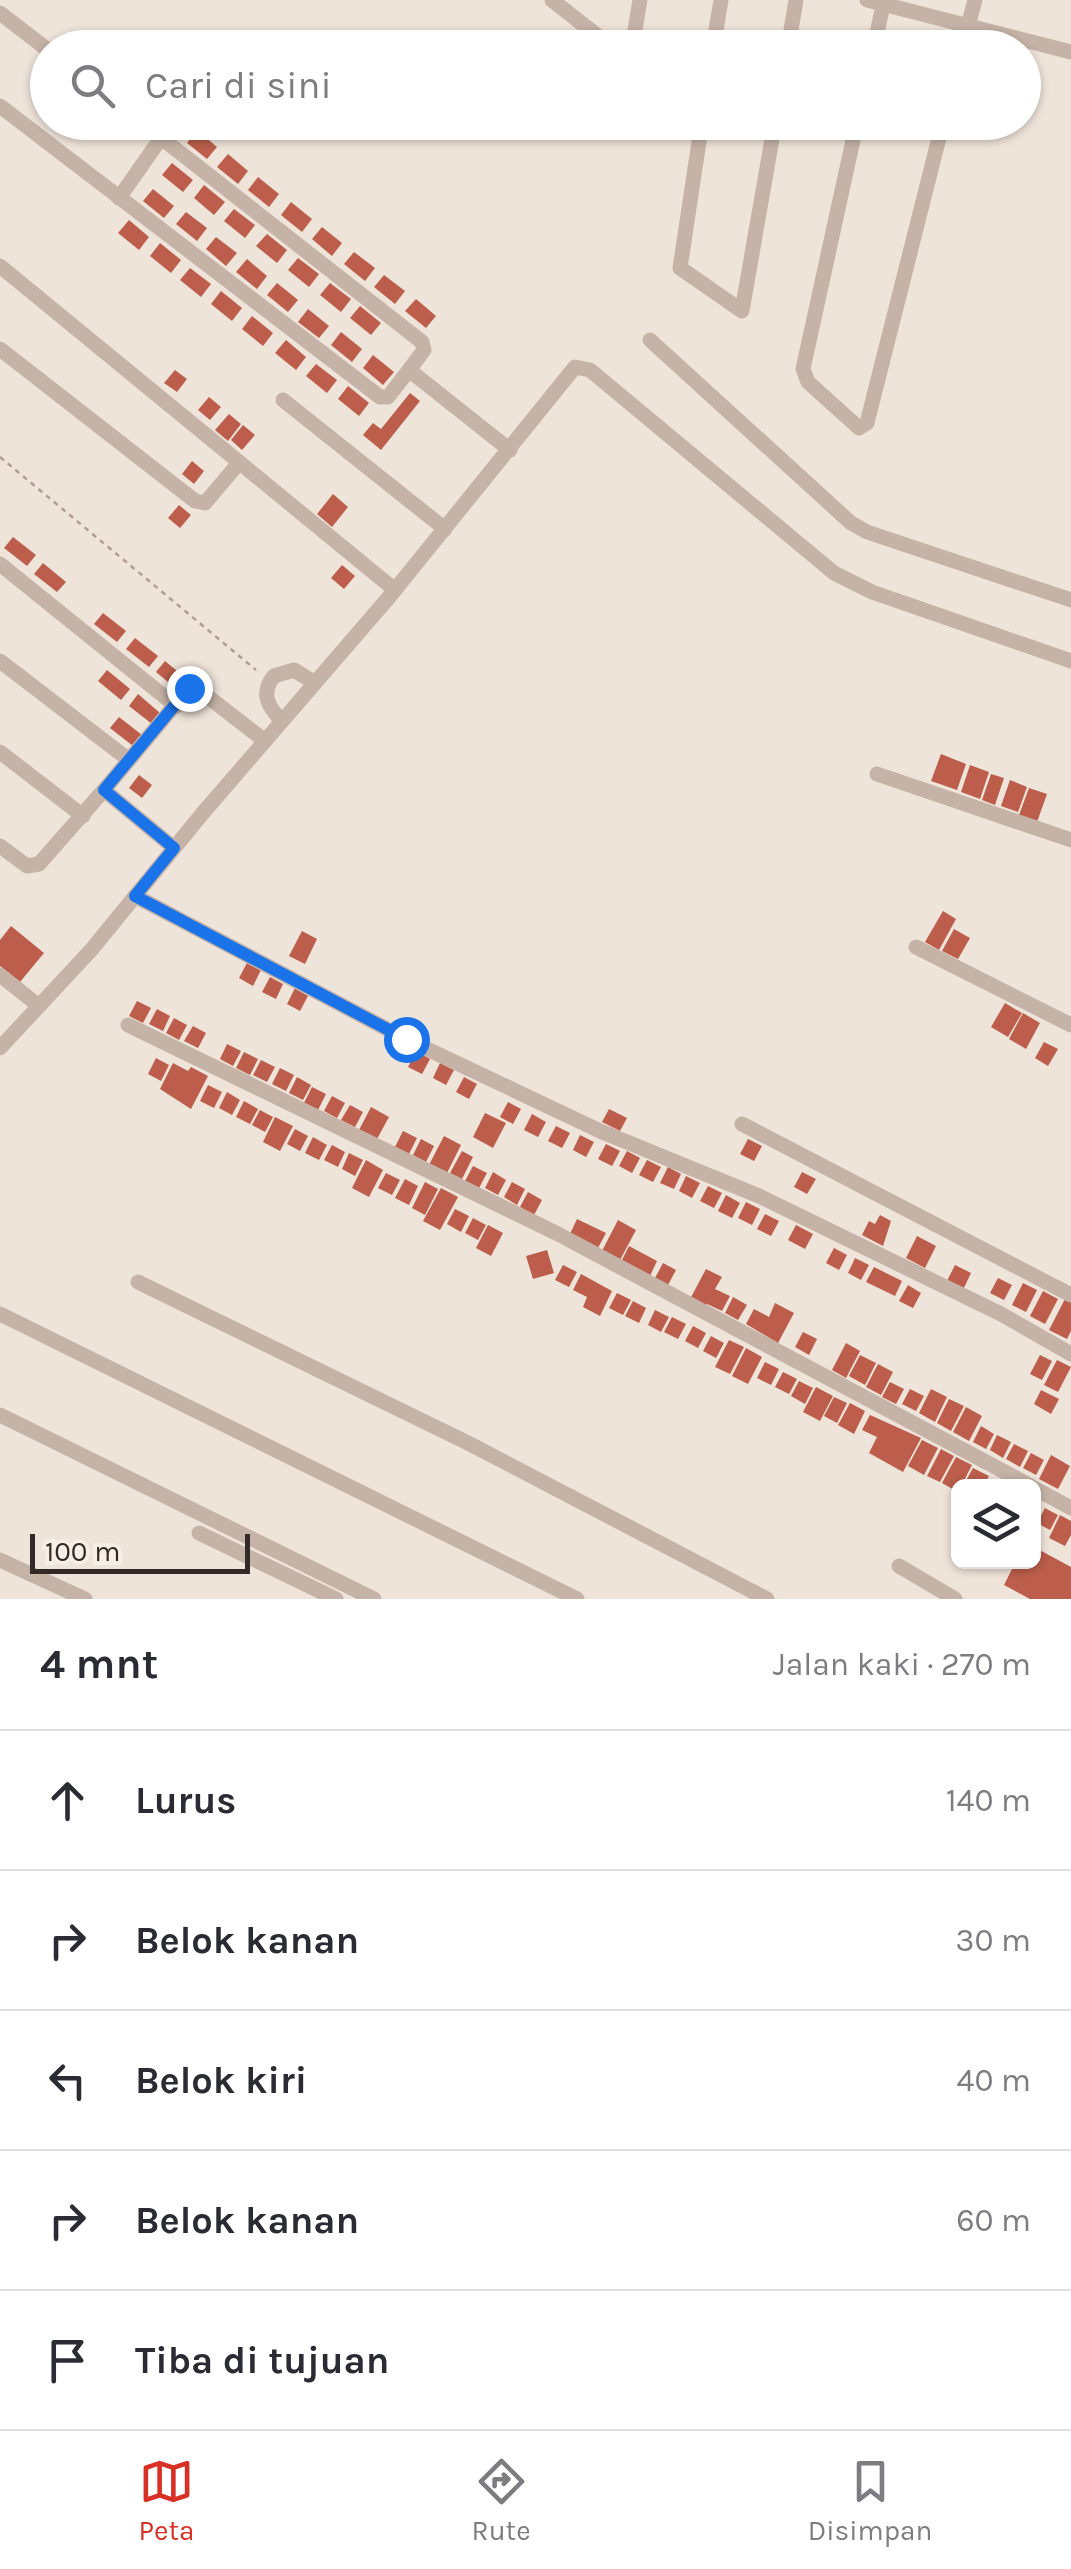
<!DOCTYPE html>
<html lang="id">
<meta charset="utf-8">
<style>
:root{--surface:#fff;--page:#f2f2f3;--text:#2b2b33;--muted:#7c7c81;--line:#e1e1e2;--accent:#d93025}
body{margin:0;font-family:Karla,sans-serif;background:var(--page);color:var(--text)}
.controls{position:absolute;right:30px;bottom:30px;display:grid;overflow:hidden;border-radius:15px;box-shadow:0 2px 8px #0004}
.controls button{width:90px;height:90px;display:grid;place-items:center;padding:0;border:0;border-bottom:2px solid var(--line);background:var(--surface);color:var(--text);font:50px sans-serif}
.scale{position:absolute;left:30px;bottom:25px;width:220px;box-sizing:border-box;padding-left:10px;border:5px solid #332a27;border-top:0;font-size:28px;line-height:35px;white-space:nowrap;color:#332a27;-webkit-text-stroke:8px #f7eee6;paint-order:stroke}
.stop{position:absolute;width:30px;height:30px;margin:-22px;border:8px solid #1a73e8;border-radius:50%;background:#fff}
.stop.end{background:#1a73e8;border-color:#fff;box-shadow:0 2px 10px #0008}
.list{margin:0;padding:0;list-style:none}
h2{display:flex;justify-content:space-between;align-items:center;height:130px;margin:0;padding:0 40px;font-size:42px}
h2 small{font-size:32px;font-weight:400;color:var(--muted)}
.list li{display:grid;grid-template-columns:65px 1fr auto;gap:30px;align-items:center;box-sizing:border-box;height:140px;padding:0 40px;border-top:2px solid var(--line)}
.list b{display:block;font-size:38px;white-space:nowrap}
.list em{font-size:32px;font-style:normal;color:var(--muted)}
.icon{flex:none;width:55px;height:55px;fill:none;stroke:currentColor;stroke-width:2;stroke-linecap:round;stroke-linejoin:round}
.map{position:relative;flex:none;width:1071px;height:1599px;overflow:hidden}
.search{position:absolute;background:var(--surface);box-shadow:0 2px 8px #0004;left:30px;right:30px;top:30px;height:110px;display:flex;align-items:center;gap:25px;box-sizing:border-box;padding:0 35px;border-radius:55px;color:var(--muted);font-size:38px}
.sheet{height:830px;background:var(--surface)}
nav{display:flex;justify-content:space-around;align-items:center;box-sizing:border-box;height:140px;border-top:2px solid var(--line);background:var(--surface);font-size:28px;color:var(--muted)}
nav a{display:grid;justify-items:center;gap:5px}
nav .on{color:var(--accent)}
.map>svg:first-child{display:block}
</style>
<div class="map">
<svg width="1071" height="1599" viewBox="0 0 1071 1599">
<rect width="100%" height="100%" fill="#efe4da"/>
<g fill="#bc5e4b">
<polygon points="197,130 217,147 207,159 187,143"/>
<polygon points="228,154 248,171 238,184 217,167"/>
<polygon points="172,163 193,180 183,192 162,175"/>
<polygon points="258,177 279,194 269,207 248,190"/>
<polygon points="204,185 225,202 214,215 194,198"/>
<polygon points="153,189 174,206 164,218 143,201"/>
<polygon points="291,202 312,219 302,232 281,215"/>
<polygon points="234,209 255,225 245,238 224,221"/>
<polygon points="186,212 207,228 197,241 176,224"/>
<polygon points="129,220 149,237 139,250 118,233"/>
<polygon points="322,227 342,243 332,256 312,239"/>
<polygon points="267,234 287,250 277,263 256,246"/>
<polygon points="216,237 237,253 226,266 206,249"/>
<polygon points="160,243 181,260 171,273 150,256"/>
<polygon points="354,252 375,268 365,281 344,264"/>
<polygon points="298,258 319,274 309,287 288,270"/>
<polygon points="247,259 267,276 257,289 236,272"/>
<polygon points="190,268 211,284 201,297 180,280"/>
<polygon points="384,275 405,291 395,304 374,287"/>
<polygon points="277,283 298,300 288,312 267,295"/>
<polygon points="330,283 351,299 341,312 320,295"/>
<polygon points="221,291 242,308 232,321 211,304"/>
<polygon points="416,299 436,316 426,328 405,311"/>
<polygon points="360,306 381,323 371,335 350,318"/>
<polygon points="308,309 329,326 319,338 298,322"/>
<polygon points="252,316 273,333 263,346 242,329"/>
<polygon points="341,332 362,349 352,362 331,345"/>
<polygon points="286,340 306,357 296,370 275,353"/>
<polygon points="373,355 394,372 383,385 363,368"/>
<polygon points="316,364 337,380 327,393 306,376"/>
<polygon points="175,370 187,379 177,392 164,383"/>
<polygon points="348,386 369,403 359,416 338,399"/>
<polygon points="410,393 420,401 381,450 363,435 373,423 381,429"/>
<polygon points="209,397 221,407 210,420 198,410"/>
<polygon points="229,414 241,424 228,441 215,430"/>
<polygon points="243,425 255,435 242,450 231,440"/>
<polygon points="192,461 204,471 194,484 182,474"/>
<polygon points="333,494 348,507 332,527 317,514"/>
<polygon points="179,505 191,515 180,528 168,518"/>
<polygon points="13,537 36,555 27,566 4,548"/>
<polygon points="43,563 66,582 57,592 34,574"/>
<polygon points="342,565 355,576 344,589 331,578"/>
<polygon points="103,613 126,631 117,642 94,624"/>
<polygon points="135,638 158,656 149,667 126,649"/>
<polygon points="165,661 188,680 179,691 156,672"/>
<polygon points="107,670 130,689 121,700 98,681"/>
<polygon points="138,694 160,713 152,724 129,706"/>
<polygon points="119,717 142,735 133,746 110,728"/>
<polygon points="941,754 966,764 957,790 931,781"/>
<polygon points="970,765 989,772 980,799 961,792"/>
<polygon points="991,774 1004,778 995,805 982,800"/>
<polygon points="139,775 152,785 142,798 129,788"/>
<polygon points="1010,780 1027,787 1018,812 1001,806"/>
<polygon points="1029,788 1047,794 1037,822 1019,815"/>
<polygon points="943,911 956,919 939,950 925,942"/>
<polygon points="11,926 44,953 20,982 0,966 0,940"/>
<polygon points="954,929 970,938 958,959 942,951"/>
<polygon points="302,931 317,939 305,964 289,956"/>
<polygon points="247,963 261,970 253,986 239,978"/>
<polygon points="270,977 283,984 276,999 262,992"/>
<polygon points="295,988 308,996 300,1011 287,1004"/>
<polygon points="137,1001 151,1008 143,1023 129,1016"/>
<polygon points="1005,1003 1022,1013 1008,1037 991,1027"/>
<polygon points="157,1009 170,1016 163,1031 149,1024"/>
<polygon points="1023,1013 1040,1023 1026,1049 1009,1039"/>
<polygon points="174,1018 187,1025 179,1040 166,1033"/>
<polygon points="193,1026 206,1033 198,1048 184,1041"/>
<polygon points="1044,1042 1058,1049 1048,1066 1035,1058"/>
<polygon points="227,1044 241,1051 233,1066 220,1059"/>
<polygon points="416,1051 430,1059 422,1074 408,1067"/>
<polygon points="244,1052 258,1059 250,1075 236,1068"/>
<polygon points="156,1058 169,1065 161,1081 148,1074"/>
<polygon points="261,1060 275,1067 267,1082 253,1075"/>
<polygon points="173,1063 188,1071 191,1067 208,1076 191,1109 160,1089"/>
<polygon points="440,1063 454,1070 446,1085 433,1078"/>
<polygon points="280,1068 294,1075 286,1091 272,1084"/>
<polygon points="297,1077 311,1085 303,1100 289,1093"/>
<polygon points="464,1077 477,1084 469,1099 456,1092"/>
<polygon points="208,1085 222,1092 214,1108 200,1101"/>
<polygon points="312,1087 326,1094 318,1110 304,1103"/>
<polygon points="227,1092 240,1100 232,1115 219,1108"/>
<polygon points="332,1096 345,1103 337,1118 324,1111"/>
<polygon points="244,1101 258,1109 250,1124 236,1117"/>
<polygon points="508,1102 521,1109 513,1124 500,1117"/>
<polygon points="350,1105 363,1112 355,1127 341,1120"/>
<polygon points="371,1107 389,1117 377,1139 359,1130"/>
<polygon points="609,1109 627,1118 620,1131 602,1122"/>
<polygon points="260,1110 273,1117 265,1132 252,1125"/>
<polygon points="485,1113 506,1123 493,1148 473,1137"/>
<polygon points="532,1114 546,1122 538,1137 524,1130"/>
<polygon points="275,1117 293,1126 280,1151 263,1142"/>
<polygon points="556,1126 570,1133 562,1148 548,1141"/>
<polygon points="295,1129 308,1136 300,1151 287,1144"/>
<polygon points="403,1131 417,1138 409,1154 395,1147"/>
<polygon points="580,1135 594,1142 586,1157 573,1150"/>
<polygon points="444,1136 461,1145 446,1175 429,1165"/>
<polygon points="313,1137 327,1145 319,1160 305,1153"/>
<polygon points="421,1139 434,1146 426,1162 413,1155"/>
<polygon points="748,1139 762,1146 754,1161 740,1154"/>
<polygon points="606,1144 620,1151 612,1166 598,1159"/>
<polygon points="332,1145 345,1152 338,1167 324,1160"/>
<polygon points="462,1151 473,1157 462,1179 450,1173"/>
<polygon points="627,1151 640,1158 632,1173 619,1166"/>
<polygon points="349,1153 363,1160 355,1176 342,1169"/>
<polygon points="366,1160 383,1170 369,1197 352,1188"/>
<polygon points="647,1160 661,1167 653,1182 639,1175"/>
<polygon points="473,1166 487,1173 479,1188 465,1181"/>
<polygon points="668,1167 681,1174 674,1189 660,1183"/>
<polygon points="493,1172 506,1180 498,1195 485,1188"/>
<polygon points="802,1172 816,1179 807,1194 794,1187"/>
<polygon points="386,1173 400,1180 392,1195 378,1188"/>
<polygon points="686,1176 700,1183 692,1198 679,1191"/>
<polygon points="405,1179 418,1186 409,1205 395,1198"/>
<polygon points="425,1182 438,1189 425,1215 412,1208"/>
<polygon points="512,1182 525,1189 517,1205 504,1197"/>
<polygon points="708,1186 722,1193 714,1208 700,1201"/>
<polygon points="441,1188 458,1197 440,1230 423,1221"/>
<polygon points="528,1192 542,1200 534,1215 520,1207"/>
<polygon points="726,1195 740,1203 732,1218 718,1211"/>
<polygon points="746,1202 760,1209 752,1225 738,1218"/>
<polygon points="455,1209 469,1216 461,1232 447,1224"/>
<polygon points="765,1214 779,1221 771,1236 757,1229"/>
<polygon points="880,1215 891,1221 883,1246 862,1235 869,1221 875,1224"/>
<polygon points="473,1218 486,1225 478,1240 465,1233"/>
<polygon points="577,1219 606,1233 598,1248 570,1234"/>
<polygon points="618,1220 636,1230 620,1260 602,1251"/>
<polygon points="488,1225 503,1233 491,1256 476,1248"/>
<polygon points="796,1225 813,1234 805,1249 788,1240"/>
<polygon points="917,1236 936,1246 925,1268 906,1258"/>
<polygon points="629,1246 657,1261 650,1276 621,1262"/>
<polygon points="834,1248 847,1255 839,1270 826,1263"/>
<polygon points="547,1250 554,1273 533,1279 526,1256"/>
<polygon points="855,1258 869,1265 861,1280 848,1273"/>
<polygon points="663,1263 676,1270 668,1285 655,1278"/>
<polygon points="563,1265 577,1272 569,1287 555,1280"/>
<polygon points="955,1265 971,1273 962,1292 946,1283"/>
<polygon points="874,1267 902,1281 895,1296 866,1282"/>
<polygon points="706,1269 722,1277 715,1289 730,1296 722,1311 707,1304 705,1309 689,1301"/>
<polygon points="581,1274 612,1291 600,1316 583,1307 587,1297 573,1290"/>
<polygon points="998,1278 1012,1285 1004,1300 990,1293"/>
<polygon points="1023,1283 1037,1290 1026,1312 1012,1305"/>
<polygon points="908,1285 921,1293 913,1308 899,1301"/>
<polygon points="1043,1291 1058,1299 1045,1324 1030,1316"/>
<polygon points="617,1293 631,1300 623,1315 609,1308"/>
<polygon points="733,1297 747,1305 738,1320 725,1313"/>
<polygon points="1065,1299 1071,1302 1071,1331 1067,1339 1049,1330"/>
<polygon points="633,1301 646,1308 639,1323 625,1316"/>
<polygon points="775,1303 794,1313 778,1343 746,1324 754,1309 769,1317"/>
<polygon points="655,1310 669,1317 661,1332 648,1325"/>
<polygon points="672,1317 686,1324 678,1339 664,1332"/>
<polygon points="693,1326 706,1333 698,1348 685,1341"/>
<polygon points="803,1332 817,1339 809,1355 795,1347"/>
<polygon points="711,1336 724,1343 716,1358 703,1351"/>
<polygon points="729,1340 744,1347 730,1374 715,1367"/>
<polygon points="846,1343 860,1351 846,1378 832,1370"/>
<polygon points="746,1348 762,1357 748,1384 732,1376"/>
<polygon points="860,1355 876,1363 865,1385 849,1376"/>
<polygon points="1040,1355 1052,1361 1042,1380 1030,1374"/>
<polygon points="1057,1360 1071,1367 1058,1392 1044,1385"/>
<polygon points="765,1362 779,1369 771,1385 757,1378"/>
<polygon points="878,1364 893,1372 881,1395 866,1387"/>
<polygon points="783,1372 797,1379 789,1394 775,1387"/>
<polygon points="799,1381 813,1388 805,1404 791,1396"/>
<polygon points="890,1382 904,1389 896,1404 882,1397"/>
<polygon points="816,1387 833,1396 820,1421 803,1412"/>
<polygon points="910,1389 924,1396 916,1411 902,1404"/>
<polygon points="931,1389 947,1397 935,1422 919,1413"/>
<polygon points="1041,1390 1059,1399 1051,1414 1034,1404"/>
<polygon points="834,1397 847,1403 837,1423 824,1416"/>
<polygon points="949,1399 964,1406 951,1431 937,1423"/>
<polygon points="850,1403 865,1411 854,1434 838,1425"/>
<polygon points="966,1407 982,1416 969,1441 953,1432"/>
<polygon points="870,1415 921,1438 903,1472 869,1453 877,1437 862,1430"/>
<polygon points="981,1426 994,1434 986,1449 973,1442"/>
<polygon points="997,1435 1011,1442 1003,1458 990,1450"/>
<polygon points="922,1440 938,1448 924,1475 908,1466"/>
<polygon points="1014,1444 1028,1451 1020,1467 1006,1459"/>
<polygon points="941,1449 954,1456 940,1482 927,1476"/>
<polygon points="1031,1453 1044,1460 1036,1475 1023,1468"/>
<polygon points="1051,1455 1070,1466 1058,1489 1039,1479"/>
<polygon points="956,1457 972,1465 958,1492 942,1483"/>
<polygon points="973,1468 989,1476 983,1486 963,1486"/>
<polygon points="1045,1508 1058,1515 1050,1530 1037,1523"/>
<polygon points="1060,1515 1071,1521 1071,1535 1065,1546 1049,1538"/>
<polygon points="1034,1547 1071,1567 1071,1599 1030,1599 1004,1585 1016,1561 1034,1561"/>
</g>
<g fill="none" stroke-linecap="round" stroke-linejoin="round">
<polyline stroke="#b29d91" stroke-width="2.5" stroke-dasharray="5 5" stroke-linecap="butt" points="0,457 256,670"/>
<g stroke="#c6b3a7" stroke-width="15">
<polyline points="552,0 613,48"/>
<polyline points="867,0 1071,52"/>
<polyline points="0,13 48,50"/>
<polyline points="632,48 640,0"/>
<polyline points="713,48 721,0"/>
<polyline points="788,48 796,0"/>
<polyline points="874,48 884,0"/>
<polyline points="962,48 975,0"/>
<polyline points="0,106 380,397 388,397 409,370 510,450"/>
<polyline points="141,122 422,342 424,350 409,370"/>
<polyline points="702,122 680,268 742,311 775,122"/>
<polyline points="857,122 803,369 808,382 859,428 867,423 943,122"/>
<polyline points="119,198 161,138"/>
<polyline points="0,266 395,590"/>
<polyline points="650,340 851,523 867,532 1071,600"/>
<polyline points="0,349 195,501 205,503 238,464"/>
<polyline points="283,400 445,529"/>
<polyline points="0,564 176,706"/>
<polyline points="0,661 129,760"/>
<path d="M 282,721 C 268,707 260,693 274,676 L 294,670 L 315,683"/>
<polyline points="0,752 83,816"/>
<polyline points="877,774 1071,840"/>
<polyline points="0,846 27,866 39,864 104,790"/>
<polyline points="174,848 104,790 190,687 194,686 265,741"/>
<polyline points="135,896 406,1039 600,1131 759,1196 1001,1314 1071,1354"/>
<polyline points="916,947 1071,1025"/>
<polyline points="0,975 39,1006"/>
<polyline points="128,1025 558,1234 1031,1486"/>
<polyline points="0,1048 92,949 202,814 390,596 575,367 590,370 834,573 872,592 1071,661"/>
<polyline points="742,1124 1071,1295"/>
<polyline points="138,1282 468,1443 767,1599"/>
<polyline points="0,1314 577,1599"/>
<polyline points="0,1415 374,1599"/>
<polyline points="1034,1488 1071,1508"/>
<polyline points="199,1533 336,1599"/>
<polyline points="0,1560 85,1599"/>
<polyline points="899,1566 955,1599"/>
</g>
</g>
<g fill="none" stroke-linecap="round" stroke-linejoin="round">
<polyline stroke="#1a73e8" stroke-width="12" points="189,688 104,790 174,848 135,896 406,1039"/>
</g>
</svg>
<div class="controls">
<button><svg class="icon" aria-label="layers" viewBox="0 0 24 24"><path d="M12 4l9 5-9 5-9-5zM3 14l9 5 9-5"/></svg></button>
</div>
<div class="scale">100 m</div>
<div class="stop" style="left:406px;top:1039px"></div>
<div class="stop end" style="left:189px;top:688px"></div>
<div class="search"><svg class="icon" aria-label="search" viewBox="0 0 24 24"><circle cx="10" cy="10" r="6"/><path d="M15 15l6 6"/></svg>Cari di sini</div>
</div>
<section class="sheet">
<h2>4 mnt<small>Jalan kaki · 270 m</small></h2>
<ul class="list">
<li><svg class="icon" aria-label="ahead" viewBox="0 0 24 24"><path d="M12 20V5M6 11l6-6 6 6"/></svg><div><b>Lurus</b></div><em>140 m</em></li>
<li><svg class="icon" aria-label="right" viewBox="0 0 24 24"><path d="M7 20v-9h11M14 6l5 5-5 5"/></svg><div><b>Belok kanan</b></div><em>30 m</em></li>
<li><svg class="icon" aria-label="left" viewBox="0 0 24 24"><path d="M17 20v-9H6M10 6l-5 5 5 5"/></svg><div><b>Belok kiri</b></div><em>40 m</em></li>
<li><svg class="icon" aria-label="right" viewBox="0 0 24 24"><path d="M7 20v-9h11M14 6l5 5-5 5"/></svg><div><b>Belok kanan</b></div><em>60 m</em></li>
<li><svg class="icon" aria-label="arrive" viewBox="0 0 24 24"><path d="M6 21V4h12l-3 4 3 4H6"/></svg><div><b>Tiba di tujuan</b></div></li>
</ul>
</section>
<nav>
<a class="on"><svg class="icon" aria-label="map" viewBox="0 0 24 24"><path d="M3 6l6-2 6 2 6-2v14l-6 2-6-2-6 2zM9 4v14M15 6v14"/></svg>Peta</a>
<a><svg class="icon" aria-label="directions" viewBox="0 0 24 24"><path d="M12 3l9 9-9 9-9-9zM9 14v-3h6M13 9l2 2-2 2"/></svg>Rute</a>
<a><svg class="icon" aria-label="saved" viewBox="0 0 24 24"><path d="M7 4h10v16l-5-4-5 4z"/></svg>Disimpan</a>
</nav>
